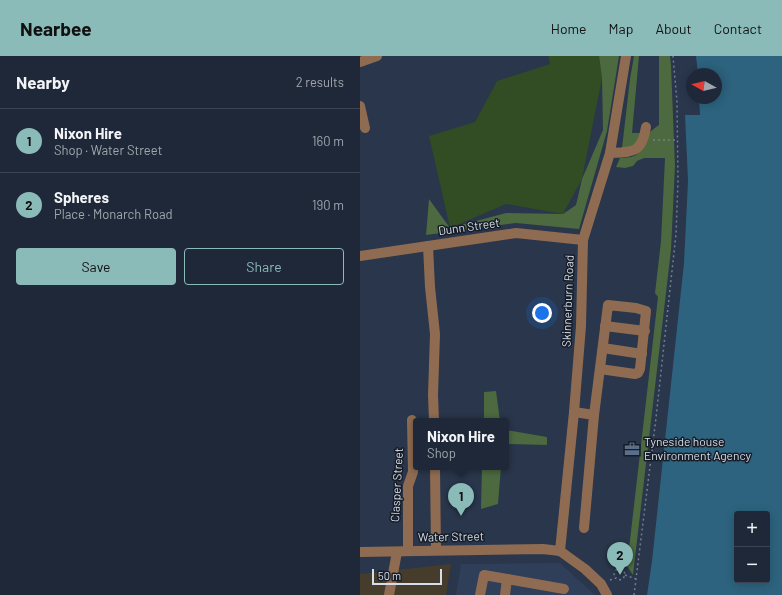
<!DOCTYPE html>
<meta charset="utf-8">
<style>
:root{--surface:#1f2838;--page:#2c3443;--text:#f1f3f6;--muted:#a1a6ae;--line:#3c4453;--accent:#8bbbb9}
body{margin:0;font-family:Barlow,sans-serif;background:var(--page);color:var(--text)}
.controls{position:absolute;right:12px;bottom:12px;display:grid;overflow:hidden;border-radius:4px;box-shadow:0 2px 10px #0003}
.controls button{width:36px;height:36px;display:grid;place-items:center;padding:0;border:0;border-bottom:1px solid var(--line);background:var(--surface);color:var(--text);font:20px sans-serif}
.compass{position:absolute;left:326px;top:12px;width:36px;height:36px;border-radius:50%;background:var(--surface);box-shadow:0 2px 10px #0003;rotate:278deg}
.scale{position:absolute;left:12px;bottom:10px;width:70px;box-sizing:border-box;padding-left:4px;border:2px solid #d5ddea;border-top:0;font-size:11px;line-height:14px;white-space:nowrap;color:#d5ddea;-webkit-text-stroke:3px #171d27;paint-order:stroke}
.you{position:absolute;left:182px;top:257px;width:14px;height:14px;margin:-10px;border:3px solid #fff;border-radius:50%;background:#1a73e8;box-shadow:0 0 0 6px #1a73e833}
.badge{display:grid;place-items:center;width:26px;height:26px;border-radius:50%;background:var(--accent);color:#111;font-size:13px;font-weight:700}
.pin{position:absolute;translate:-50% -33px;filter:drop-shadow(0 1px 2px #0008)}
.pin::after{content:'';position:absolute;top:21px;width:14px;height:12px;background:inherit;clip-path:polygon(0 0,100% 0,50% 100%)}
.popup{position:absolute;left:53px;top:362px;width:96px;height:52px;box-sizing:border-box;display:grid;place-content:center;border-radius:4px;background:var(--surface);filter:drop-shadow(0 1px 3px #0005);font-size:13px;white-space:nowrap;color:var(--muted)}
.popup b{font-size:15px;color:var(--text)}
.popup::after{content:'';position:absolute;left:50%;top:100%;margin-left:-8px;border:8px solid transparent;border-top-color:var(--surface)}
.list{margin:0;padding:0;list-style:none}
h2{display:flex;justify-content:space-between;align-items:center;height:52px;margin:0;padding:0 16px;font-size:17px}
h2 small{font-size:13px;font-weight:400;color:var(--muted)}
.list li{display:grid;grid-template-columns:26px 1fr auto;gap:12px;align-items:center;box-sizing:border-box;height:64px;padding:0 16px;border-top:1px solid var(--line)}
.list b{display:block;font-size:15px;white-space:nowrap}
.list p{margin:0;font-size:13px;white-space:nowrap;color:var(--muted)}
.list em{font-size:13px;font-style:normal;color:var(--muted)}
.actions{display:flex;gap:8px;padding:12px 16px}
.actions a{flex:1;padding:9px 0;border:1px solid var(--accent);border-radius:4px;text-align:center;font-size:14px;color:var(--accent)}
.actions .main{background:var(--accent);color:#111}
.map{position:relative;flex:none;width:422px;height:539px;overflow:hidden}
header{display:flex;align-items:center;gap:24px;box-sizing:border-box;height:56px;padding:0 20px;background:var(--accent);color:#111}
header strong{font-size:19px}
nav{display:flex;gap:22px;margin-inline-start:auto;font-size:14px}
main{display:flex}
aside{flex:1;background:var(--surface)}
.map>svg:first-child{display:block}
</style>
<header>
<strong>Nearbee</strong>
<nav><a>Home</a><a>Map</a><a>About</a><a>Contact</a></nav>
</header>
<main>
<aside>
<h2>Nearby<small>2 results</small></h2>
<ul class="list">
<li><span class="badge">1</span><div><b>Nixon Hire</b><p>Shop · Water Street</p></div><em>160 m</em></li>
<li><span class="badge">2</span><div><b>Spheres</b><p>Place · Monarch Road</p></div><em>190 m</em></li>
</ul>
<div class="actions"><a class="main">Save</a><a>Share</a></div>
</aside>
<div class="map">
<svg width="422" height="539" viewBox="0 0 422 539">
<rect width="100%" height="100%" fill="#29364b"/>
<polygon fill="#2f3e59" points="200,507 235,539 96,539 101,508"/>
<polygon fill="#453c2b" points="91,508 86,539 0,539 0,518"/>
<polygon fill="#324c24" points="188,0 239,0 242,22 222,123 203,158 146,148 90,172 69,80 115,66 137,25 190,8"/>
<g fill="#4c693f">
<polygon points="239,0 259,0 247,75 219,173 156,167 66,179 69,143 90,172 146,157 203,158 216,149 222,123 243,74 242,22"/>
<path d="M 274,0 L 279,0 L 272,77 L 281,77 C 277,88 275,92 262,92 L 270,23 Z"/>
<path d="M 299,0 L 310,0 L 311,9 L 315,110 L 311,194 L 273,519 L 267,510 L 298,241 L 295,237 L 301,185 L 305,102 L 284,102 L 277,105 L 273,110 L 265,112 L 256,111 L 260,102 C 284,102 278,93 289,78 C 291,74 295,72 299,69 Z"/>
<polygon points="136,335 140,365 124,365 124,336"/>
<polygon points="146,374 187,381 187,389 146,388"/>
<polygon points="122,411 141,411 138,448 121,453"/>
</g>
<path fill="#2d637e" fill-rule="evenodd" d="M 336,0 L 422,0 L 422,539 L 287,539 L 292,505 L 324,207 L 328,125 L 325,59 L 340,59 L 339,42 L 356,42 L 356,18 L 338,18 ZM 377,458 L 407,458 L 407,524 L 377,524 Z"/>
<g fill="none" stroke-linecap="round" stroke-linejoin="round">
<g stroke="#737e8f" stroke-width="1.5" stroke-dasharray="2 3" stroke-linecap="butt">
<polyline points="293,84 317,84"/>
<polyline points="265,519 276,523"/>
<polyline points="250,524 256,522 259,524 263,523 265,519 264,515 260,513 256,514 254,518 256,522"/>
<polyline points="274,539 296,362 316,178 318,126 317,46 313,0"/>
</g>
<g stroke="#8f6c51" stroke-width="10">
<polyline points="0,6 17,0"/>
<polyline points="0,50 5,72"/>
<path d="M 250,97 C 273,96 282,97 286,71"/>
<polyline points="68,190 70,231 75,278 73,339 74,365"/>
<polyline points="0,200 156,177 223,184"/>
<polyline points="245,270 285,275"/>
<polyline points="243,292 282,298"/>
<polyline points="214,356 234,359 224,472"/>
<polyline points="234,359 248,249 276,252 286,255 280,313 278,317 275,318 240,313"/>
<polyline points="75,411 76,494"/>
<polyline points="48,495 48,430 53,416 52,364"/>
<polyline points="200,495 214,356 221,270 223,184 250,97 266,0"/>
<polyline points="0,496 183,493 200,495 225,513 241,528 247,539"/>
<polyline points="29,539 37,496"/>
<polyline points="120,539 124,519 147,523"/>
<polyline points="145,539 147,523 204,533"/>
</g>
</g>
<defs>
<g id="office-bare" transform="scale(1.2)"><path d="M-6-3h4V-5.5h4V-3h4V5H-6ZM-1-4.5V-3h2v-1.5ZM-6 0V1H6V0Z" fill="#5c6f8a" stroke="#171d27" stroke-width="2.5" paint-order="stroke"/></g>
</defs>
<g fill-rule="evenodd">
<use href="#office-bare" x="272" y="393"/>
</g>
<g text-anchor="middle" stroke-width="3" stroke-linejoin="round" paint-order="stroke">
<g font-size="12" fill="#d5ddea" stroke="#171d27">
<text transform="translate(109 171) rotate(-8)" y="4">Dunn Street</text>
<text transform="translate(208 245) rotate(-88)" y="4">Skinnerburn Road</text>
<text transform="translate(37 429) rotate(-87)" y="4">Clasper Street</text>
<text transform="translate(91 481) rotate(-1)" y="4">Water Street</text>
</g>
<g font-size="12" fill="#d5ddea" stroke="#171d27" text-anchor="start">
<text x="284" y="390">Tyneside house<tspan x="284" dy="14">Environment Agency</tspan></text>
</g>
</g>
</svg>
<div class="controls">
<button>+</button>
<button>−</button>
</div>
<svg class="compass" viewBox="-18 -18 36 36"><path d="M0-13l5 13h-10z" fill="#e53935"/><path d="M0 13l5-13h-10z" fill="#a1a6ae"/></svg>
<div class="scale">50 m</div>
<div class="you"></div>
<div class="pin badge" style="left:101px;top:460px">1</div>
<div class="popup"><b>Nixon Hire</b>Shop</div>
<div class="pin badge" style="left:260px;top:519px">2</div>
</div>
</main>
